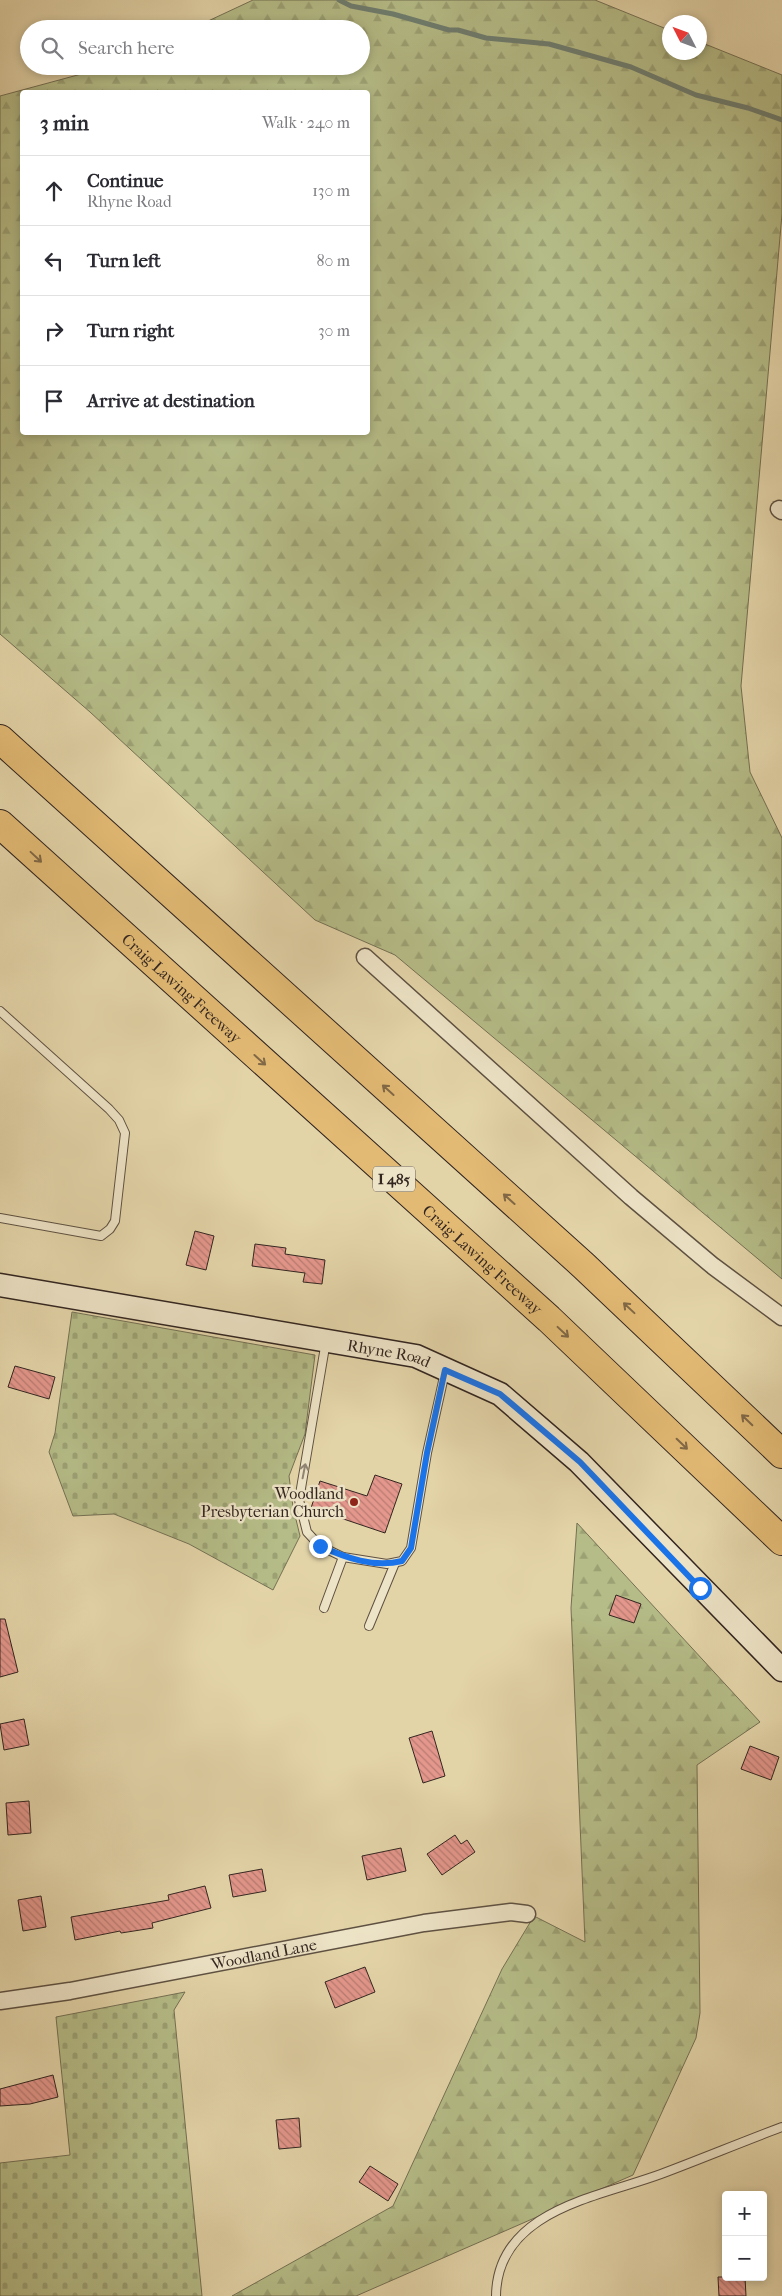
<!DOCTYPE html>
<meta charset="utf-8">
<style>
:root{--surface:#fff;--page:#f7f7f7;--text:#2b2b33;--muted:#7c7c81;--line:#e1e1e2}
body{margin:0;font-family:"IM FELL French Canon",serif;background:var(--page);color:var(--text)}
.controls{position:absolute;right:15px;bottom:15px;display:grid;overflow:hidden;border-radius:5px;box-shadow:0 2px 8px #0003}
.controls button{width:45px;height:45px;display:grid;place-items:center;padding:0;border:0;border-bottom:1px solid var(--line);background:var(--surface);color:var(--text);font:25px sans-serif}
.compass{position:absolute;left:662px;top:15px;width:45px;height:45px;border-radius:50%;background:var(--surface);box-shadow:0 2px 8px #0003;rotate:312deg}
.stop{position:absolute;width:15px;height:15px;margin:-11px;border:4px solid #1a73e8;border-radius:50%;background:#fff}
.stop.end{background:#1a73e8;border-color:#fff;box-shadow:0 1px 5px #0008}
.list{margin:0;padding:0;list-style:none}
h2{display:flex;justify-content:space-between;align-items:center;height:65px;margin:0;padding:0 20px;font-size:21px}
h2 small{font-size:16px;font-weight:400;color:var(--muted)}
.list li{display:grid;grid-template-columns:32px 1fr auto;gap:15px;align-items:center;box-sizing:border-box;height:70px;padding:0 20px;border-top:1px solid var(--line)}
.list b{display:block;font-size:19px;white-space:nowrap}
.list p{margin:0;font-size:16px;white-space:nowrap;color:var(--muted)}
.list em{font-size:16px;font-style:normal;color:var(--muted)}
.icon{flex:none;width:28px;height:28px;fill:none;stroke:currentColor;stroke-width:2;stroke-linecap:round;stroke-linejoin:round}
.map{position:relative;flex:none;width:782px;height:2296px;overflow:hidden}
.search{position:absolute;background:var(--surface);box-shadow:0 2px 8px #0003;left:20px;top:20px;width:350px;height:55px;display:flex;align-items:center;gap:12px;box-sizing:border-box;padding:0 18px;border-radius:28px;color:var(--muted);font-size:19px}
.panel{position:absolute;background:var(--surface);box-shadow:0 2px 8px #0003;left:20px;top:90px;width:350px;height:345px;border-radius:5px}
.map>svg:first-child{display:block}
</style>
<div class="map">
<svg width="782" height="2296" viewBox="0 0 782 2296">
<defs>
<pattern id="forest-firs" width="22" height="20" patternUnits="userSpaceOnUse" patternTransform="scale(1.25)"><rect width="22" height="20" fill="#b5bc87"/><path d="M5 1l3.5 6h-7zM16 11l3.5 6h-7z" fill="#9ca174"/></pattern>
<pattern id="cemetery-stones" width="16" height="16" patternUnits="userSpaceOnUse" patternTransform="scale(1.25)"><rect width="16" height="16" fill="#b5bc87"/><path d="M2 7V4a2 2 0 0 1 4 0v3zM10 15v-3a2 2 0 0 1 4 0v3z" fill="#9ca174"/></pattern>
<pattern id="building-back-hatch" width="6" height="6" patternUnits="userSpaceOnUse" patternTransform="scale(1.25)"><rect width="6" height="6" fill="#e4978c"/><path d="M-1 5l2 2M0 0l6 6M5-1l2 2" fill="none" stroke="#b97b72"/></pattern>
</defs>
<rect width="100%" height="100%" fill="#e3d4a8"/>
<filter id="stains"><feTurbulence type="fractalNoise" baseFrequency=".004" numOctaves="4"/><feColorMatrix values="0 0 0 0 .2 0 0 0 0 .09 0 0 0 0 .02 0 0 0 .5 -.17"/></filter>
<radialGradient id="worn" r=".72"><stop offset=".6" stop-color="#630" stop-opacity="0"/><stop offset="1" stop-color="#630" stop-opacity=".3"/></radialGradient>
<g fill="url(#forest-firs)" stroke="#747054" fill-rule="evenodd">
<path d="M 253,0 L 595,0 L 669,30 L 670,52 L 700,52 L 700,42 L 782,75 L 782,214 L 741,686 L 750,772 L 782,838 L 782,1279 L 395,955 L 315,920 L 90,712 L 0,634 L 0,96 L 111,66 L 361,66 L 361,29 L 191,29 ZM 22,92 L 368,92 L 368,432 L 22,432 Z"/>
<polygon points="577,1523 760,1722 697,1765 700,2013 696,2038 633,2175 356,2296 232,2296 393,2206 502,1969 534,1916 585,1942 571,1608"/>
</g>
<g fill="url(#cemetery-stones)" stroke="#747054">
<polygon points="72,1312 315,1355 305,1434 289,1476 293,1507 300,1536 273,1590 189,1544 114,1514 73,1516 49,1452 55,1433"/>
<polygon points="185,1992 174,2010 202,2296 0,2296 0,2163 70,2155 56,2017"/>
</g>
<g fill="none" stroke-linecap="round" stroke-linejoin="round">
<polyline stroke="#6e7d6f" stroke-width="5" points="339,0 351,6 393,14 449,30 458,30 486,38 549,44 631,67 696,95 748,108 782,120"/>
</g>
<g fill="url(#building-back-hatch)" stroke="#322520">
<polygon points="195,1231 214,1236 206,1270 186,1265"/>
<polygon points="255,1244 286,1248 285,1254 325,1260 322,1284 303,1282 305,1273 252,1266"/>
<polygon points="15,1366 55,1377 49,1399 8,1387"/>
<polygon points="375,1475 402,1484 385,1533 311,1508 320,1481 367,1496"/>
<polygon points="616,1595 641,1604 634,1623 609,1615"/>
<polygon points="0,1619 5,1619 18,1672 0,1677"/>
<polygon points="24,1719 29,1745 4,1750 0,1724"/>
<polygon points="432,1731 445,1776 423,1783 409,1738"/>
<polygon points="750,1746 779,1757 771,1780 741,1769"/>
<polygon points="29,1801 31,1833 8,1835 6,1803"/>
<polygon points="455,1835 461,1844 467,1840 475,1852 442,1875 427,1854"/>
<polygon points="401,1848 406,1871 367,1880 362,1856"/>
<polygon points="262,1869 266,1891 233,1897 229,1875"/>
<polygon points="205,1886 211,1908 152,1923 153,1928 121,1933 120,1931 75,1940 71,1917 169,1900 168,1895"/>
<polygon points="41,1896 46,1927 23,1931 18,1900"/>
<polygon points="365,1967 375,1992 335,2008 325,1982"/>
<polygon points="53,2075 58,2097 30,2104 0,2106 0,2089"/>
<polygon points="299,2118 301,2147 279,2149 276,2120"/>
<polygon points="370,2166 398,2184 388,2201 359,2182"/>
<polygon points="718,2277 745,2277 746,2296 719,2296"/>
</g>
<g fill="none" stroke-linecap="round" stroke-linejoin="round">
<g stroke="#5e5142" stroke-width="10">
<g id="lane">
<polyline points="0,1011 109,1109 119,1120 125,1133 115,1221 110,1229 101,1236 0,1218"/>
<polyline points="326,1341 299,1500 307,1532 320,1546 343,1557 387,1564 402,1561 411,1548 427,1453 445,1372"/>
<polyline points="324,1608 343,1557"/>
<polyline points="369,1626 395,1563"/>
<path d="M 496,2296 C 497,2210 599,2197 661,2174 C 701,2159 742,2142 782,2127"/>
</g>
</g>
<g stroke="#5e5142" stroke-width="19">
<g id="street">
<polyline points="779,509 782,511"/>
<polyline points="365,957 631,1197 713,1266 782,1317"/>
<path id="s1" d="M 0,2001 L 70,1991 L 424,1923 L 511,1912 L 527,1914"/>
</g>
</g>
<g stroke="#322520" stroke-width="25">
<g id="secondary">
<path id="s2" d="M 0,1285 L 416,1356 L 500,1394 L 579,1462 L 782,1670"/>
</g>
</g>
<g stroke="#322520" stroke-width="30">
<g id="highway">
<polyline points="0,739 584,1266 782,1454"/>
<path id="s3" d="M 0,824 L 549,1319 L 782,1541"/>
</g>
</g>
<use href="#lane" stroke="#ede3c6" stroke-width="8"/>
<use href="#street" stroke="#ede3c6" stroke-width="16"/>
<use href="#secondary" stroke="#ede3c6" stroke-width="22"/>
<use href="#highway" stroke="#e2ba74" stroke-width="28"/>
</g>
<defs><path id="oneway-shaft" d="M-6 0H5M1.5-3L5.5 0L1.5 3" fill="none" stroke-width="1.6" stroke-linecap="round" stroke-linejoin="round" transform="scale(1.25)"/></defs>
<g stroke="#816846">
<use href="#oneway-shaft" transform="translate(36 857) rotate(43)"/>
<use href="#oneway-shaft" transform="translate(260 1060) rotate(42)"/>
<use href="#oneway-shaft" transform="translate(388 1090) rotate(-138)"/>
<use href="#oneway-shaft" transform="translate(509 1199) rotate(-138)"/>
<use href="#oneway-shaft" transform="translate(629 1308) rotate(-137)"/>
<use href="#oneway-shaft" transform="translate(563 1332) rotate(43)"/>
<use href="#oneway-shaft" transform="translate(747 1420) rotate(-136)"/>
<use href="#oneway-shaft" transform="translate(682 1444) rotate(44)"/>
</g>
<use stroke="#908473" href="#oneway-shaft" transform="translate(304 1471) rotate(-79)"/>
<g fill="none" stroke-linecap="round" stroke-linejoin="round">
<path stroke="#1a73e8" stroke-width="6" d="M 320,1546 C 346,1558 374,1568 402,1561 L 411,1548 L 427,1453 L 445,1370 L 500,1394 L 580,1462 L 700,1588"/>
</g>
<circle fill="#8f2418" stroke="#ede3c6" stroke-width="2" cx="354" cy="1502" r="5"/>
<g text-anchor="middle" stroke-width="5" stroke-linejoin="round" paint-order="stroke">
<rect fill="#ede3c6" stroke="#6a5e52" stroke-width="1" x="373" y="1166.5" width="42" height="25" rx="4"/>
<g font-size="15" font-weight="bold" fill="#322520">
<text x="394" y="1184">I 485</text>
</g>
<g font-size="16" fill="#322520" stroke="#ede3c6">
<text dy="6" stroke="none"><textPath href="#s3" startOffset="245">Craig Lawing Freeway</textPath></text>
<text dy="6" stroke="none"><textPath href="#s3" startOffset="650">Craig Lawing Freeway</textPath></text>
<text dy="6" stroke="none"><textPath href="#s2" startOffset="395">Rhyne Road</textPath></text>
<text dy="6" stroke="none"><textPath href="#s1" startOffset="268">Woodland Lane</textPath></text>
</g>
<g font-size="16" fill="#322520" stroke="#ede3c6" text-anchor="end">
<text x="344" y="1499">Woodland<tspan x="344" dy="18">Presbyterian Church</tspan></text>
</g>
</g>
<rect width="100%" height="100%" filter="url(#stains)"/>
<rect width="100%" height="100%" fill="url(#worn)"/>
</svg>
<div class="controls">
<button>+</button>
<button>−</button>
</div>
<svg class="compass" viewBox="-18 -18 36 36"><path d="M0-13l5 13h-10z" fill="#e53935"/><path d="M0 13l5-13h-10z" fill="#7c7c81"/></svg>
<div class="stop" style="left:700px;top:1588px"></div>
<div class="stop end" style="left:320px;top:1546px"></div>
<div class="search"><svg class="icon" aria-label="search" viewBox="0 0 24 24"><circle cx="10" cy="10" r="6"/><path d="M15 15l6 6"/></svg>Search here</div>
<section class="panel">
<h2>3 min<small>Walk · 240 m</small></h2>
<ul class="list">
<li><svg class="icon" aria-label="ahead" viewBox="0 0 24 24"><path d="M12 20V5M6 11l6-6 6 6"/></svg><div><b>Continue</b><p>Rhyne Road</p></div><em>130 m</em></li>
<li><svg class="icon" aria-label="left" viewBox="0 0 24 24"><path d="M17 20v-9H6M10 6l-5 5 5 5"/></svg><div><b>Turn left</b></div><em>80 m</em></li>
<li><svg class="icon" aria-label="right" viewBox="0 0 24 24"><path d="M7 20v-9h11M14 6l5 5-5 5"/></svg><div><b>Turn right</b></div><em>30 m</em></li>
<li><svg class="icon" aria-label="arrive" viewBox="0 0 24 24"><path d="M6 21V4h12l-3 4 3 4H6"/></svg><div><b>Arrive at destination</b></div></li>
</ul>
</section>
</div>
